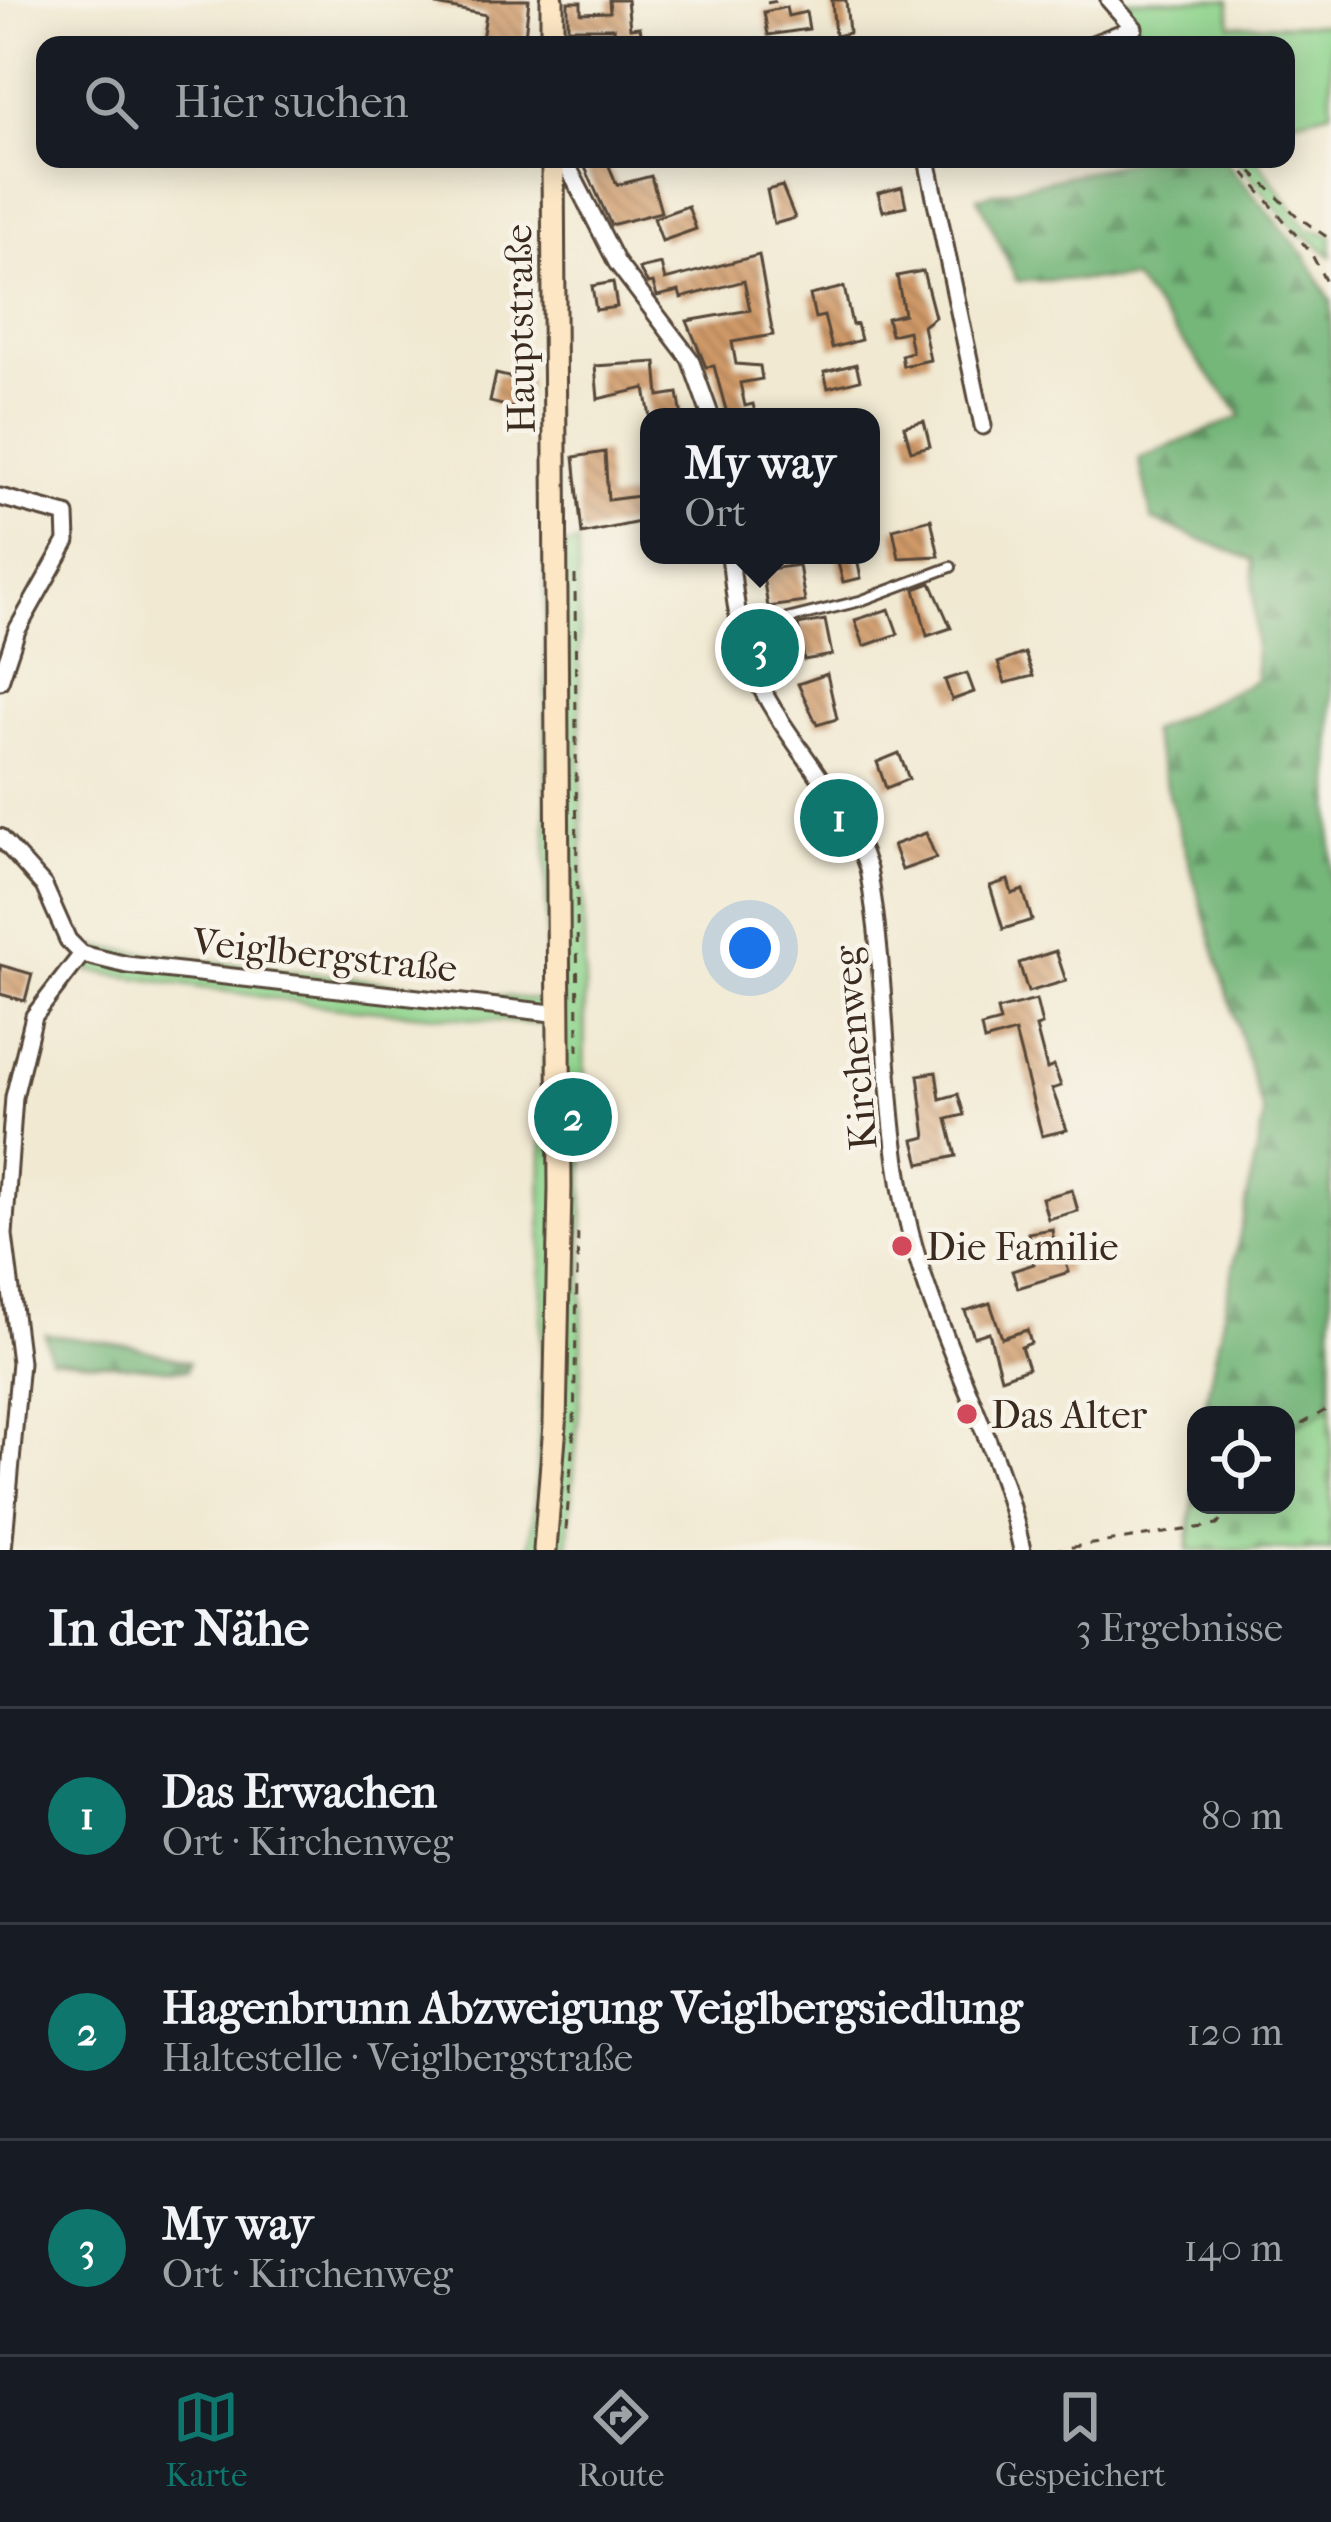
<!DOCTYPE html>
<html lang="de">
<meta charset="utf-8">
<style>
:root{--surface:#171b24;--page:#20242c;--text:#f1f3f6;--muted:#9ea1a6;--line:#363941;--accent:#0f766e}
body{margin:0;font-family:"IM FELL French Canon",serif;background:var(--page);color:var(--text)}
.controls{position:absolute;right:36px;bottom:36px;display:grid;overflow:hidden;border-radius:24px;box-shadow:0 6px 30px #0003}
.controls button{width:108px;height:108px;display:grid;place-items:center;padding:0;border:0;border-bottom:3px solid var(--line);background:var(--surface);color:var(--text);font:60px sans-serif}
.you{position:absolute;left:750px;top:948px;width:42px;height:42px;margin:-30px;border:9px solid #fff;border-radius:50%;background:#1a73e8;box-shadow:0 0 0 18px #1a73e833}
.badge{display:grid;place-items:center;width:78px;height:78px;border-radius:50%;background:var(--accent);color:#fff;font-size:39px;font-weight:700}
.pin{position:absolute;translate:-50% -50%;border:6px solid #fff;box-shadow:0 3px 12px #0006}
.popup{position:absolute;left:640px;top:408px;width:240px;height:156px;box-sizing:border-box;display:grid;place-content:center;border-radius:24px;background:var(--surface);filter:drop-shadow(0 3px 9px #0005);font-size:39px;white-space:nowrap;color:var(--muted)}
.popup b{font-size:45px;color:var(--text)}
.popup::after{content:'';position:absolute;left:50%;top:100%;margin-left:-24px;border:24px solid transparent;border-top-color:var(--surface)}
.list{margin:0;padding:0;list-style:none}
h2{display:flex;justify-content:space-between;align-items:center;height:156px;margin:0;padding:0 48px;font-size:51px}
h2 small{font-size:39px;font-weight:400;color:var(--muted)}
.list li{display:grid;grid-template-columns:78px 1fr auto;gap:36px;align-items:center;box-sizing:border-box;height:216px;padding:0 48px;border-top:3px solid var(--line)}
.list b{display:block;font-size:45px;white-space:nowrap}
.list p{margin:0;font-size:39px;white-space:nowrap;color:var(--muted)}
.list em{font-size:39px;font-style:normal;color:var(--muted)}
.icon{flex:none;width:66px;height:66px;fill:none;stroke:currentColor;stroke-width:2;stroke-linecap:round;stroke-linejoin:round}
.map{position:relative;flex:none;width:1331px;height:1550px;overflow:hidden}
.search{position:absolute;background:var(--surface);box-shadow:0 6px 30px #0003;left:36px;right:36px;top:36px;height:132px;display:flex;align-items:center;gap:30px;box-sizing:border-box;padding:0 42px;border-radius:24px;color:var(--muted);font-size:45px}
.sheet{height:804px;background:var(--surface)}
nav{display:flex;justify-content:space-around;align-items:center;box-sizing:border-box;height:168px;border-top:3px solid var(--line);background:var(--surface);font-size:33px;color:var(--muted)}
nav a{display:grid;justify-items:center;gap:6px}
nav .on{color:var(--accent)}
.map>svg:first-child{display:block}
</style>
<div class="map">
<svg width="1331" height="1550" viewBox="0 0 1331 1550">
<defs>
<pattern id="forest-firs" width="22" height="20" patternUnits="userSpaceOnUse" patternTransform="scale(3)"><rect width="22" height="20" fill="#74b679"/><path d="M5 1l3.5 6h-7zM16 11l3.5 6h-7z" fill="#609463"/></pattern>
<pattern id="cemetery-stones" width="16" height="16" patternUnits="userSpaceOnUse" patternTransform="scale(3)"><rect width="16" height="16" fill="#90d48e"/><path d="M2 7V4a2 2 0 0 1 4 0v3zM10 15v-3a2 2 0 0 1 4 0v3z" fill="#7db67a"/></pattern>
<pattern id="building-back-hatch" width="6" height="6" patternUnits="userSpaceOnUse" patternTransform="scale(3)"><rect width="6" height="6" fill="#cf9968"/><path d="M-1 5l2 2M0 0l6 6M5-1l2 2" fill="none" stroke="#a97d55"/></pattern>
</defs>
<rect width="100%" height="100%" fill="#f7f3e8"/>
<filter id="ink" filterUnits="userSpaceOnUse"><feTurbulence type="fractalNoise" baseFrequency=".00833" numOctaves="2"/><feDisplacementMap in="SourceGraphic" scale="24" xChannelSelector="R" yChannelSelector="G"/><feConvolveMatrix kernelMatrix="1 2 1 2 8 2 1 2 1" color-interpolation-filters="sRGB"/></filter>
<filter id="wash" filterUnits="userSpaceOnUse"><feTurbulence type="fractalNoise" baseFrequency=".004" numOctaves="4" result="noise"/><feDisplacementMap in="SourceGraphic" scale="48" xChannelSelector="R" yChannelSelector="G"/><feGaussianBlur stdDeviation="2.7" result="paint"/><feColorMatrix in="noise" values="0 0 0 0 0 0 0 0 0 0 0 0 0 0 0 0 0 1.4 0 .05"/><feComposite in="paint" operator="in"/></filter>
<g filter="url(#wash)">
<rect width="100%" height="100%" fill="#f1e9d2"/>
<g fill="#90d48e" stroke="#667f56" stroke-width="3">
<polygon points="1117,0 1229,0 1231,25 1331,24 1331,111 1286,122 1286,45 1153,45"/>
<polygon points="1236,159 1257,159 1307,229 1331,235 1331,256 1306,235 1302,238"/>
<path d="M 578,543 L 585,990 L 582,1371 L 568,1550 L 530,1550 C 551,1375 534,1198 547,1025 L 332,1007 L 88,971 L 94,947 L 535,1000 L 547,992 L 545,550 Z"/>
</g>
<g fill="url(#forest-firs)" stroke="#58704c" stroke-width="3">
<polygon points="1139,159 1224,159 1306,257 1331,301 1331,1550 1187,1550 1196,1471 1196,1505 1286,1505 1286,1415 1203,1415 1264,1116 1150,731 1256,680 1253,560 1152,520 1139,459 1242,416 1133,279 1017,281 978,197"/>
<polygon points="45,1334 135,1347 189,1362 187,1371 50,1358"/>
</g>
<polygon fill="url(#cemetery-stones)" stroke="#667f56" stroke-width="3" points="1331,1407 1331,1550 1189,1550 1195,1481 1196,1505 1286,1505 1286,1431"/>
<g id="blocks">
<g fill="url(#building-back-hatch)">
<polygon points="437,0 529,0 524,45 481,45 486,15 437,5"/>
<polygon points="609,0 627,0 630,28 640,27 643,44 616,45 614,28 568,28 568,2 581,2 581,13 610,12"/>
<polygon points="832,0 846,0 849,33 835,36"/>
<polygon points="786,7 788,16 806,12 809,29 768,35 764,12"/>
<polygon points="606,159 617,185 651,176 661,212 611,225 583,163"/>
<polygon points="782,186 795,218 774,224 767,190"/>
<polygon points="902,187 906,206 883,211 878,193"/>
<polygon points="688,206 696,229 662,241 654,218"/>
<polygon points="759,255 773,335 732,342 736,364 760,366 762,379 740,383 745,406 753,404 756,417 723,417 726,410 714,366 706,367 687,321 750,310 744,281 681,298 679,291 657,296 653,283 648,284 639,269 661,264 665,280"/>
<polygon points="923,271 935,317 923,326 930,360 903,366 901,355 912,352 908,331 891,335 887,318 904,314 897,276"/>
<polygon points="613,282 617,307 596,310 592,286"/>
<polygon points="844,287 852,325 857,324 861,340 832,348 824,316 815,318 810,295"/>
<polygon points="656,362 659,396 678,393 682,417 650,417 645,388 598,399 595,366"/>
<polygon points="856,364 860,380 828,388 824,372"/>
<polygon points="496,374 529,382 522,410 490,402"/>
<polygon points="924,421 930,446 911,451 904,426"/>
<polygon points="605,452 608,500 646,495 649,520 582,534 574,457"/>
<polygon points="931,519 939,556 899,558 893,529"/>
<polygon points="836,555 856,555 861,578 843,582"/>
<polygon points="799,565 805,602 768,607 762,570"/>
<polygon points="931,583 951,628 927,636 915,589"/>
<polygon points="889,609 898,634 864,646 855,620"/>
<polygon points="825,620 832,655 804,660 798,625"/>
<polygon points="1025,653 1033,676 1005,683 998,663"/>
<polygon points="967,673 974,692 952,700 945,680"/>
<polygon points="827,674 837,719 817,725 798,684"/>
<polygon points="899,753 909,779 886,788 877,762"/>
<polygon points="926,833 936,858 902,870 893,845"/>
<polygon points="1008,880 1012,894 1023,890 1032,920 1003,929 990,886"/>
<polygon points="1056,951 1066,981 1028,992 1019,963"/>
<polygon points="0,965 32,974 25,1001 0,994"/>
<polygon points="1036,1000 1042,1025 1036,1027 1047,1069 1054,1066 1061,1086 1052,1089 1067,1130 1042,1136 1015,1032 984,1041 981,1027 1000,1022 997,1010"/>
<polygon points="936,1072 940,1099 958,1094 964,1115 947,1119 956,1156 920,1164 914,1140 926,1137 918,1075"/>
<polygon points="1072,1190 1078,1211 1048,1219 1042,1198"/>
<polygon points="1052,1229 1056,1257 1063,1254 1069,1272 1018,1288 1012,1271 1034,1264 1028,1233"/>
<polygon points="990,1303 1002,1338 1027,1330 1031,1343 1021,1347 1028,1368 1001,1378 989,1332 974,1337 965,1311"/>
</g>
</g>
</g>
<g filter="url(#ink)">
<use href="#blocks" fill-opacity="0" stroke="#564739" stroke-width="3"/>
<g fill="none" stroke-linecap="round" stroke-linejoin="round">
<g stroke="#564739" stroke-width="14">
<polyline id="lane" points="743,630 860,601 951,567"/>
</g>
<g stroke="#564739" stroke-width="21">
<g id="street">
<polyline points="1090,45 1134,28 1109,0"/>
<polyline points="564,159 617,263 690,359 711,417"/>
<polyline points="927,159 983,426"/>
<polyline points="0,497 66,515 67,541 17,630 0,681"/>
<path d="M 730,555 C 734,592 738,631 751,666 C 781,739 844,792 868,869 C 890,989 881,1112 910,1231 C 937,1340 999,1440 1022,1550"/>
<polyline points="0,837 44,886 68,940 82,954"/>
<polyline points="82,954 127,965 561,1014"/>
<polyline points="3,1550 20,1362 4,1235 14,1097 34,1016 82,954"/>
</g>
</g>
<g stroke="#564739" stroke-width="27">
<g id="secondary">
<polyline points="552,0 552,45"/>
<polyline points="545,1550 555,1425 560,1188 553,159"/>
</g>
</g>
<g stroke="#564739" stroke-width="3" stroke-dasharray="9 9" stroke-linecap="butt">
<polyline points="767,3 783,0"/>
<polyline points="1233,159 1311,253 1331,292"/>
<polyline points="1239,159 1297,216 1331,240"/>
<polyline points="575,575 578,1051"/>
<polyline points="1286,1433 1331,1407"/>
<polyline points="566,1530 574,1427 578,1228"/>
<polyline points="1053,1550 1217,1525 1233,1505"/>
</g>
<use href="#lane" stroke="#fff" stroke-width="8"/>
<use href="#street" stroke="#fff" stroke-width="15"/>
<use href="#secondary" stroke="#fce6c4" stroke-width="21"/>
</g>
</g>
<g fill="#d1495b" stroke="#f7f3e8" stroke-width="4.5">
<circle cx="902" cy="1246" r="12"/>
<circle cx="967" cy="1414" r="12"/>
</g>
<g text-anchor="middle" stroke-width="9" stroke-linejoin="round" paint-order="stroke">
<g font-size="39" fill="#3b2a1e" stroke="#f7f3e8">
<text transform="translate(519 329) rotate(-91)" y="14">Hauptstraße</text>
<text transform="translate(325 954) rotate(6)" y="14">Veiglbergstraße</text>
<text transform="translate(854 1048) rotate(-95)" y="14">Kirchenweg</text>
</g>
<g font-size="39" fill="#3b2a1e" stroke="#f7f3e8" text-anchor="start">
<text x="926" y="1260">Die Familie</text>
<text x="991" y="1428">Das Alter</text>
</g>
</g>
</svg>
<div class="controls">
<button><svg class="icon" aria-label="locate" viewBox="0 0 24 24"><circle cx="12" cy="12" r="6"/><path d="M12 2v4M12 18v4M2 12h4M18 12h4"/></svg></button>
</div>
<div class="you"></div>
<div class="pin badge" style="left:839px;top:818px">1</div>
<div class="pin badge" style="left:573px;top:1117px">2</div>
<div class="pin badge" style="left:760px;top:648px">3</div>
<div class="popup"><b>My way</b>Ort</div>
<div class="search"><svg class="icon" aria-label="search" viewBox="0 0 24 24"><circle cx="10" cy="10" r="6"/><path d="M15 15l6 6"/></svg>Hier suchen</div>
</div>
<section class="sheet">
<h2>In der Nähe<small>3 Ergebnisse</small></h2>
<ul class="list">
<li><span class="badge">1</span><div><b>Das Erwachen</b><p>Ort · Kirchenweg</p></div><em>80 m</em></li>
<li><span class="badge">2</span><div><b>Hagenbrunn Abzweigung Veiglbergsiedlung</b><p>Haltestelle · Veiglbergstraße</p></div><em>120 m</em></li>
<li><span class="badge">3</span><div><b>My way</b><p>Ort · Kirchenweg</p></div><em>140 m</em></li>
</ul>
</section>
<nav>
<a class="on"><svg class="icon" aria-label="map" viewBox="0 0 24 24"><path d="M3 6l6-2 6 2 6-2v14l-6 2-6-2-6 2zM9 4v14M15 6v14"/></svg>Karte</a>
<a><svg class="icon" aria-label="directions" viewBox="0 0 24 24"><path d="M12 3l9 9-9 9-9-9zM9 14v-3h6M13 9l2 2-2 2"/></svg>Route</a>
<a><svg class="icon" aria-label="saved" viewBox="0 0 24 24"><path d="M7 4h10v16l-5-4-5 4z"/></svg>Gespeichert</a>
</nav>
